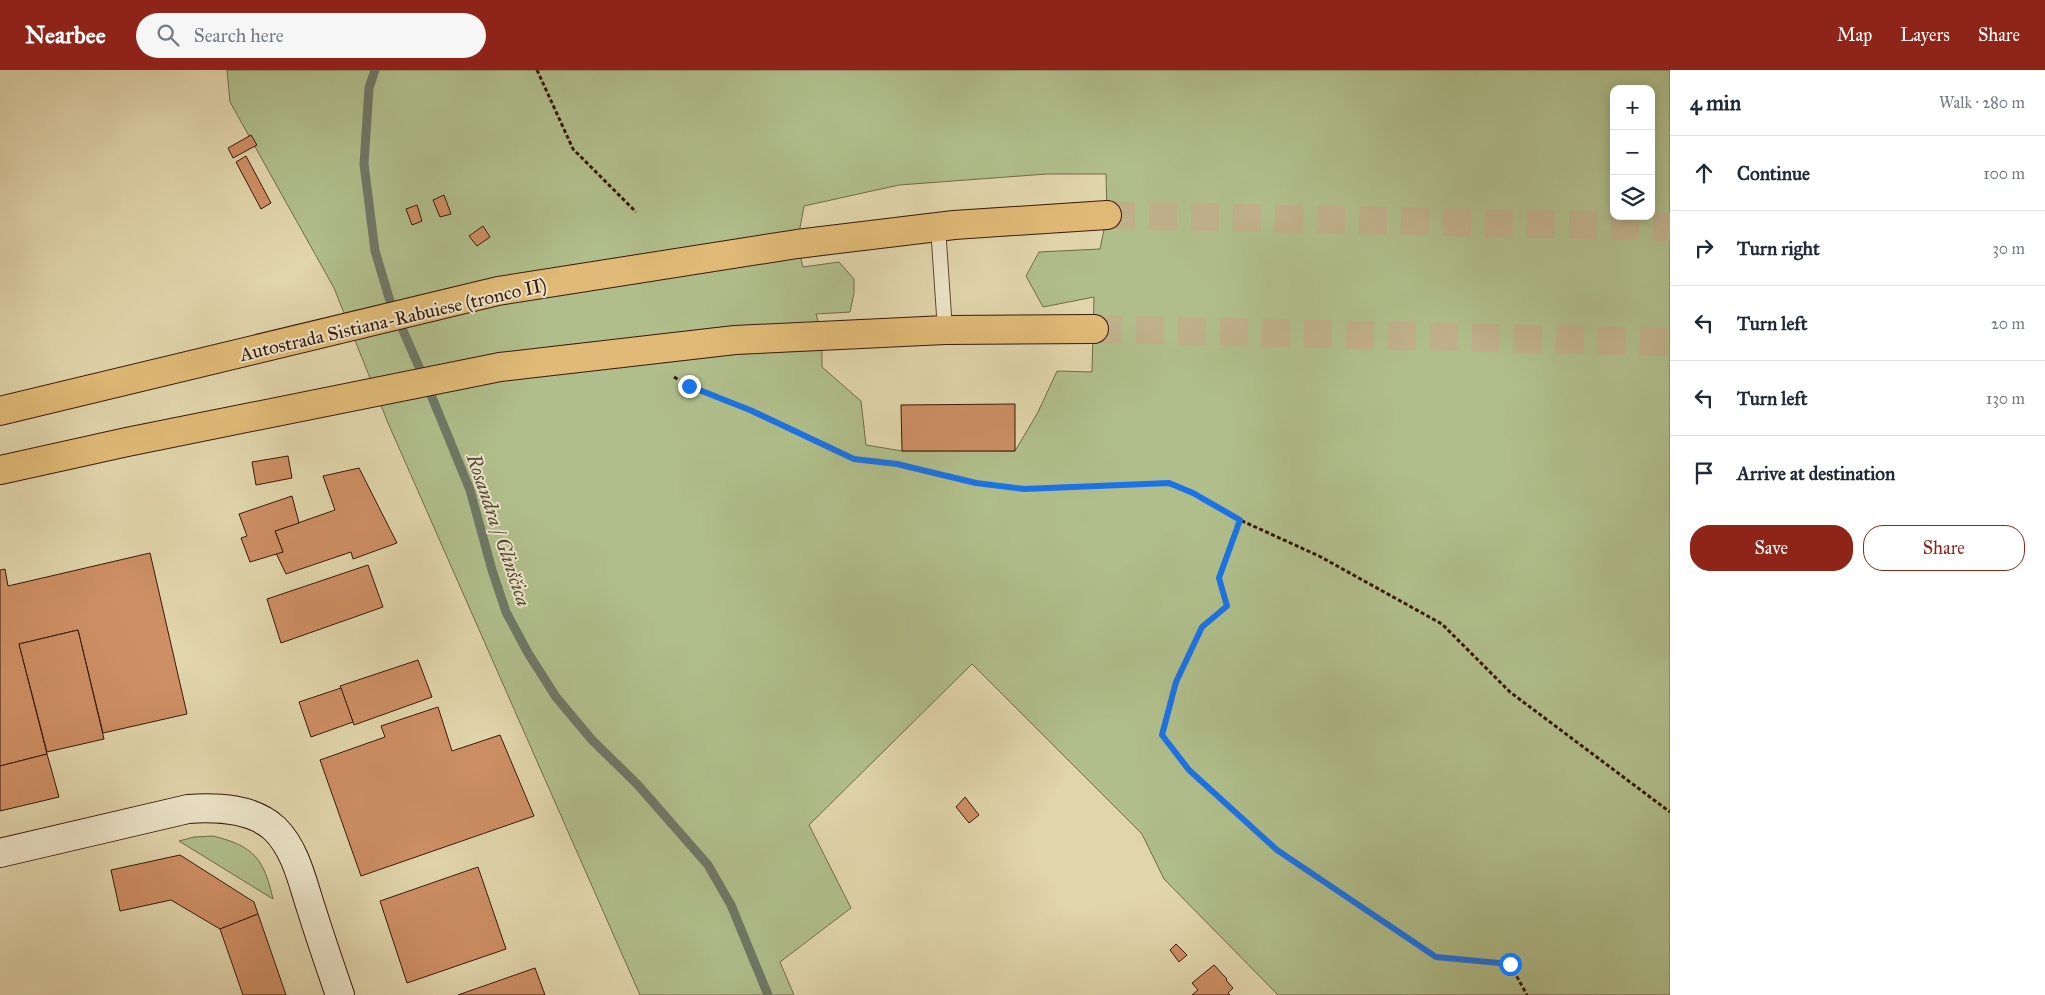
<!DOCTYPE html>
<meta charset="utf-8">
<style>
:root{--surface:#fff;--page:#f6f6f7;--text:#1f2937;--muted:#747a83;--line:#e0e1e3;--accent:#8f2418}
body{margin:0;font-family:"IM FELL Great Primer",serif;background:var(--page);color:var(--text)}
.controls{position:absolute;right:15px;top:15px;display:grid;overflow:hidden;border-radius:10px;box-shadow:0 2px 12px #0003}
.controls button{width:45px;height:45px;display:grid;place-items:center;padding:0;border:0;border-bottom:1px solid var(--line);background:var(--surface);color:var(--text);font:25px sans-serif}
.stop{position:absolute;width:15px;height:15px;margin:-11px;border:4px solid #1a73e8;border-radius:50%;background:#fff}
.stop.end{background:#1a73e8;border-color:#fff;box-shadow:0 1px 5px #0008}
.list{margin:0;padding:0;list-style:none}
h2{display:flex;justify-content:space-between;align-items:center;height:65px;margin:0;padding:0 20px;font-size:21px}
h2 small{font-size:16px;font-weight:400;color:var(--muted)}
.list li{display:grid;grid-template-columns:32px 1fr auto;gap:15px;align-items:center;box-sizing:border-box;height:75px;padding:0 20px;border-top:1px solid var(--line)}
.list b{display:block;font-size:19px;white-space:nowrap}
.list em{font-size:16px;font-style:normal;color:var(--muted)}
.actions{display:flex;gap:10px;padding:15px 20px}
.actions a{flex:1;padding:11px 0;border:1px solid var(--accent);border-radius:20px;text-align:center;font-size:18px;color:var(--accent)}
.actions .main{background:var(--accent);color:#fff}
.icon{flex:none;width:28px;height:28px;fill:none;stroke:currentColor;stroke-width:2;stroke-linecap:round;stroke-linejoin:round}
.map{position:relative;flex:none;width:1670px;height:925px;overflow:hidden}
header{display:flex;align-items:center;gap:30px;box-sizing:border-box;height:70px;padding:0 25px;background:var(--accent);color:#fff}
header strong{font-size:24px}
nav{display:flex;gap:28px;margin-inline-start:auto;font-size:18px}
.search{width:350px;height:45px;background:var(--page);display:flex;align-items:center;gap:12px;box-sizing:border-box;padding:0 18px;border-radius:28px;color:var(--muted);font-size:19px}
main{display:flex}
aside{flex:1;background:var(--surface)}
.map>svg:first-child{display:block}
</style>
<header>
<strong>Nearbee</strong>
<div class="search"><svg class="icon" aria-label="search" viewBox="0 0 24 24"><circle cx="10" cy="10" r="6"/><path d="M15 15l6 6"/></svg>Search here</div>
<nav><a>Map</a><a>Layers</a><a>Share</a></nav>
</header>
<main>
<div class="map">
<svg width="1670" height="925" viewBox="0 0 1670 925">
<rect width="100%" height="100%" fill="#e1d5ab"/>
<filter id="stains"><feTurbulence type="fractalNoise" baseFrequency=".004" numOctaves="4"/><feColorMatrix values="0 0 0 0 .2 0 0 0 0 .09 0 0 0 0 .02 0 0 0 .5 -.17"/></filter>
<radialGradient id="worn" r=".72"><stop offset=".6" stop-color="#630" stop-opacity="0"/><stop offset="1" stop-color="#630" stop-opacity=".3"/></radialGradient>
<g fill="#b0be8b" stroke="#746a4a" fill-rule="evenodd">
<path d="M 227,0 L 1670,0 L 1670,925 L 1278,925 L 1164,809 L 1142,764 L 972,594 L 809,755 L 851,838 L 780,892 L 794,925 L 640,925 L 388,353 L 334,218 L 230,32 ZM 1614,19 L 1651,19 L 1651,146 L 1614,146 ZM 1047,104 L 1106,104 L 1107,145 L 1100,179 L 1039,182 L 1026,206 L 1043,237 L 1094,227 L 1092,302 L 1057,301 L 1038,342 L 1015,381 L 902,381 L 866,375 L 861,331 L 822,297 L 822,265 L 816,244 L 850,242 L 854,223 L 854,209 L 839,192 L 803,197 L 797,174 L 804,136 L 899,115 Z"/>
<path d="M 213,766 C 254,776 264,789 273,829 L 179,771 L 194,767 Z"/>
</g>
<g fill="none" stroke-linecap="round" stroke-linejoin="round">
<polyline stroke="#6f7866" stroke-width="9" points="375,0 369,18 364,94 375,181 390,231 427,315 470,420 492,500 506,542 528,583 556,627 592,670 637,714 708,795 731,835 768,925"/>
</g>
<g fill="#ce8f64" stroke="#37170a">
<polygon points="251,65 257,75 233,88 228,78"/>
<polygon points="246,86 271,133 261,139 236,92"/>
<polygon points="444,125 451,144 440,147 433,130"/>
<polygon points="417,135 422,151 412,155 406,139"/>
<polygon points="483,156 490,167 477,176 469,166"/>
<polygon points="1015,334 1015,381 902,381 901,335"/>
<polygon points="288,386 292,408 256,415 252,392"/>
<polygon points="359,398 397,473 353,489 351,482 286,504 276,483 283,482 275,461 335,440 323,406"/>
<polygon points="292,426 299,453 275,461 283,482 250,492 241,468 247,466 239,444"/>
<polygon points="150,483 187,644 103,663 78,560 19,574 47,684 0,696 0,500 5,499 8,516"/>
<polygon points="368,495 383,537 281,573 267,529"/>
<polygon points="78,560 104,669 47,682 19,574"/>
<polygon points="418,590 432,627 354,655 340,616"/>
<polygon points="341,618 353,652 311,667 299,632"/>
<polygon points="438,637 452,681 500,665 534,746 361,806 320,690 385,667 381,656"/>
<polygon points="47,684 59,727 0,741 0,696"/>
<polygon points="965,727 979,745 969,753 956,737"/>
<polygon points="180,785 254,832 258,844 220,859 171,830 120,841 111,800"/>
<polygon points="478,797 506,879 407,913 380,831"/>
<polygon points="258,844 286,925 243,925 220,859"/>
<polygon points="1176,874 1187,885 1179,892 1170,880"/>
<polygon points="1214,895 1227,909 1226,910 1233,918 1228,923 1230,925 1192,925 1198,920 1192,913"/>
<polygon points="535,898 545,925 458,925"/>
</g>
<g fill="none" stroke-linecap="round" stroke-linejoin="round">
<g stroke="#bfaf8b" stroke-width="28" stroke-dasharray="28 14" stroke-linecap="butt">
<polyline points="1107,145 1670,157"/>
<polyline points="1094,259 1670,272"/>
</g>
<g stroke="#624632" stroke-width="16">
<polyline id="lane" points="938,157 945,260"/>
</g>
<g stroke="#37170a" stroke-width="30">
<path id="secondary" d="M 0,783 L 188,739 C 217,737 253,738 275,759 C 296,780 302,811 311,838 C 320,867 330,896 340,925"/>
</g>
<g stroke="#37170a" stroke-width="30">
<g id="highway">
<polyline points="0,341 498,221 797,174 954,155 1107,145"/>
<polyline points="0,400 127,372 500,297 735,270 945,260 1094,259"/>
</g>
</g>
<g stroke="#37170a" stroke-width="3" stroke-dasharray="4 2.5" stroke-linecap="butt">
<polyline points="537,0 573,79 636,142"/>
<polyline points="674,307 689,316 750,339 854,389 897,394 976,413 1024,419 1169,413 1193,423 1240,450 1319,486 1442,554 1510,622 1670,742"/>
<polyline points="1240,450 1219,508 1227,536 1202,557 1175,612 1162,665 1189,700 1277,780 1436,887 1510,894 1527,925"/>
</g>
<use href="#lane" stroke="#ece4c8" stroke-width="14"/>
<use href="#secondary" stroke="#ece4c8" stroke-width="28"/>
<use href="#highway" stroke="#e0ba76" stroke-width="28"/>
</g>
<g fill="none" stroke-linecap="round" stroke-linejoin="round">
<polyline stroke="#1a73e8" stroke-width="6" points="689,316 750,340 854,389 897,394 976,413 1024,419 1169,413 1193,423 1240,450 1219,508 1227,536 1202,557 1176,612 1162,665 1189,700 1277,780 1436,887 1510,894"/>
</g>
<g text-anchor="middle" stroke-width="4" stroke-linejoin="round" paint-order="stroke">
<g font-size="19" fill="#37170a" stroke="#ece4c8">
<text transform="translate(393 249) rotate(-13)" y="7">Autostrada Sistiana-Rabuiese (tronco II)</text>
</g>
<g font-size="20" font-style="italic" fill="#534838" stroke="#ece4c8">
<text transform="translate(499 460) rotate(71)" y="7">Rosandra / Glinščica</text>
</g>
</g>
<rect width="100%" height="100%" filter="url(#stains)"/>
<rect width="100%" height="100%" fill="url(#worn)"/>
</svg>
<div class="controls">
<button>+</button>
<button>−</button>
<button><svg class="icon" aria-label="layers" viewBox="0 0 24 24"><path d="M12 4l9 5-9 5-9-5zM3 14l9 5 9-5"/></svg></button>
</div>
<div class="stop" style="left:1510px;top:894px"></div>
<div class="stop end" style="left:689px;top:316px"></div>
</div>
<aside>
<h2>4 min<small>Walk · 280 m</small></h2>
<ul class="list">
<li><svg class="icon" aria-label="ahead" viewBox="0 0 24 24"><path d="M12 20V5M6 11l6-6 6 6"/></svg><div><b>Continue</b></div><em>100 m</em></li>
<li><svg class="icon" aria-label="right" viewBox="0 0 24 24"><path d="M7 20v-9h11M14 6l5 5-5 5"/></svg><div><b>Turn right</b></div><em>30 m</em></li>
<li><svg class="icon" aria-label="left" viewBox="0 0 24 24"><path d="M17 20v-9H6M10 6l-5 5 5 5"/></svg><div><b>Turn left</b></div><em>20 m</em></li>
<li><svg class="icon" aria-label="left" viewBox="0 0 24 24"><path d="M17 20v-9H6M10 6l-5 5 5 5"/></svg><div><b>Turn left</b></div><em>130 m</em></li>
<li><svg class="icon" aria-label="arrive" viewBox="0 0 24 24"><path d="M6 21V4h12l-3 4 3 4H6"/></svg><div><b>Arrive at destination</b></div></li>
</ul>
<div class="actions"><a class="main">Save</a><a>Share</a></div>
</aside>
</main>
